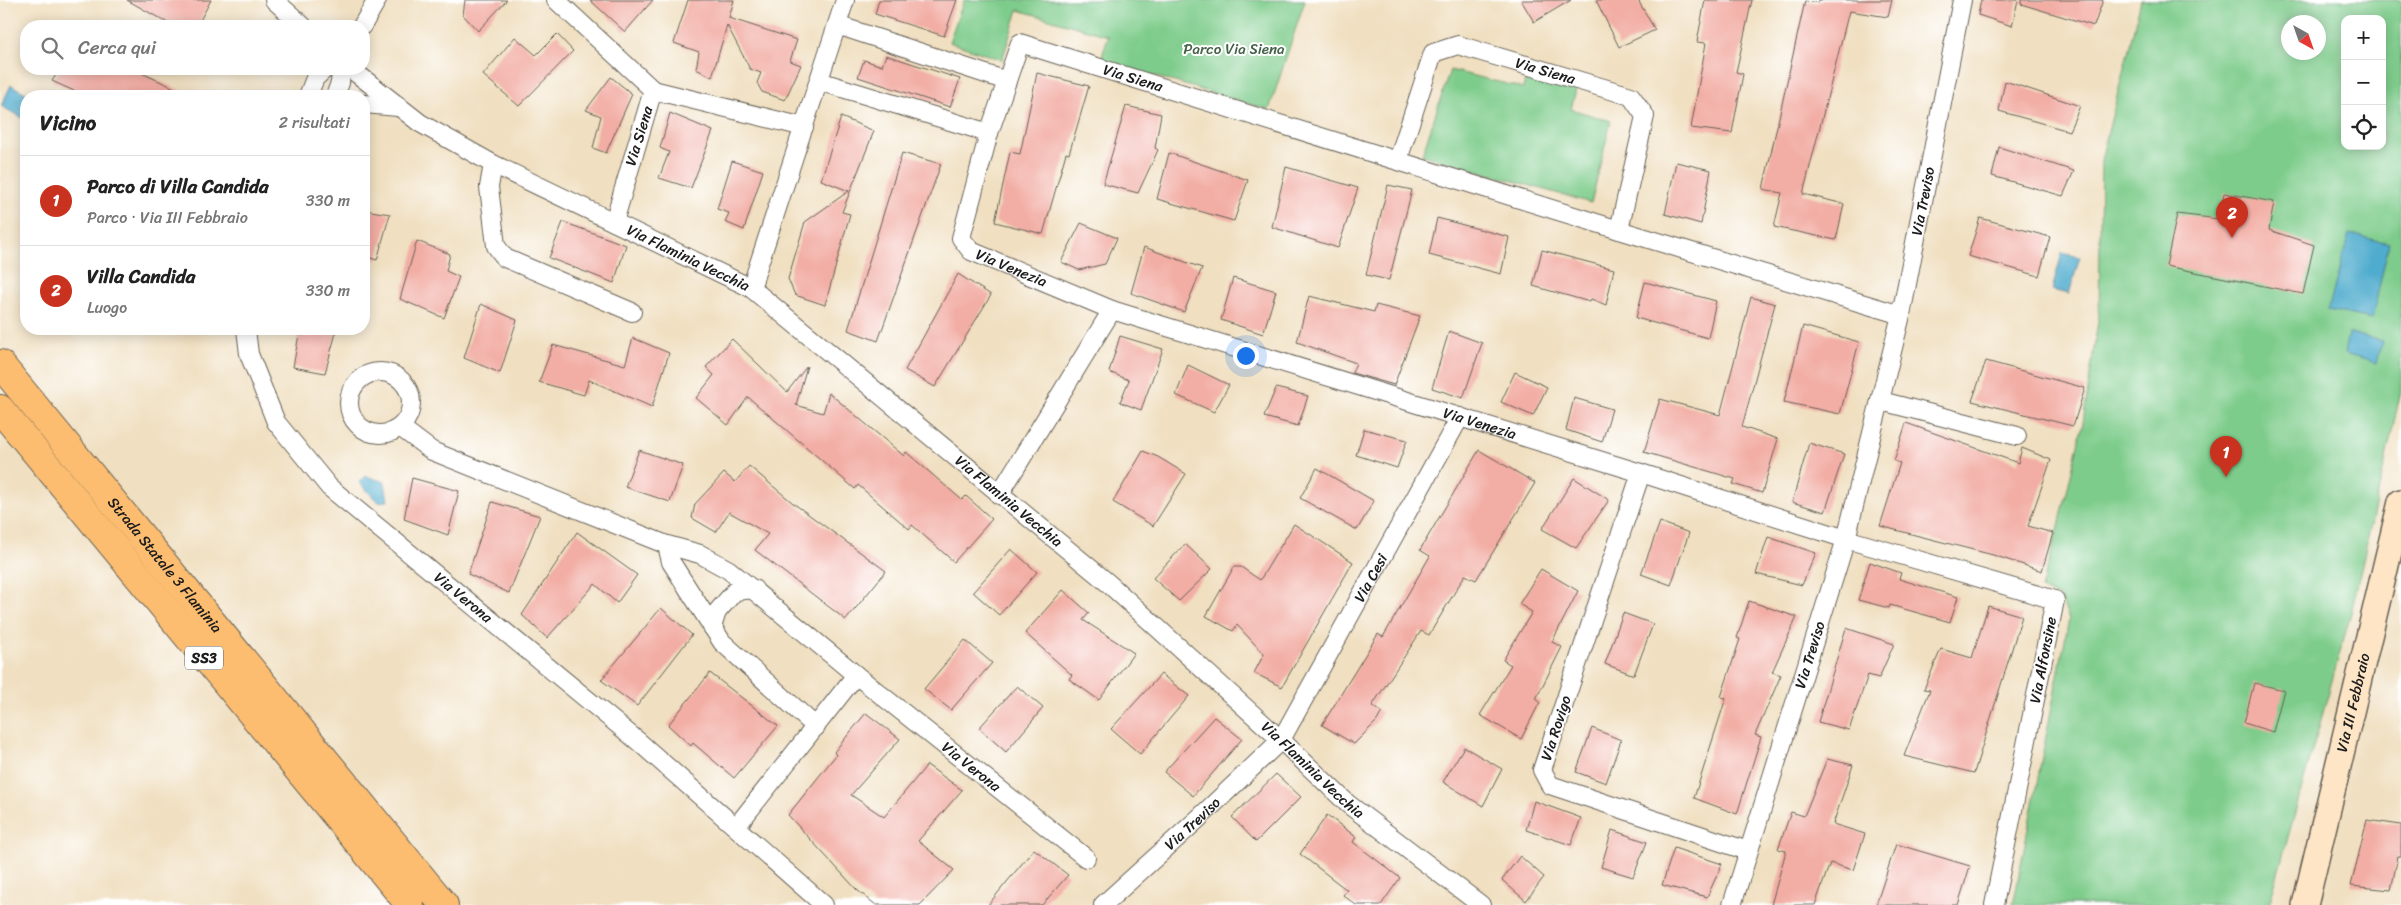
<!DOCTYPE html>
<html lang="it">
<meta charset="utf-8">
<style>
:root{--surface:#fff;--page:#f2f2f2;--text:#222;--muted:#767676;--line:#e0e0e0;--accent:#c8321e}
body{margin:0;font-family:Sriracha,sans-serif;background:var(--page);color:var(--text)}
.controls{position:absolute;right:15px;top:15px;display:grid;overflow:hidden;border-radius:10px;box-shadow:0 2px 12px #0003}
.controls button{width:45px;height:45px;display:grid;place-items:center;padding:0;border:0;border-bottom:1px solid var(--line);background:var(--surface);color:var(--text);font:25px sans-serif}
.compass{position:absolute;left:2281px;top:15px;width:45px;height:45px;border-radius:50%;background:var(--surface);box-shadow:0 2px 12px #0003;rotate:140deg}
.you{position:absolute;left:1245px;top:355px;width:18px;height:18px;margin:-12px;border:4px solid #fff;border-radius:50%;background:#1a73e8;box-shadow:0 0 0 8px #1a73e833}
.badge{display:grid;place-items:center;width:32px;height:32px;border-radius:50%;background:var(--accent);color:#fff;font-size:16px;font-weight:700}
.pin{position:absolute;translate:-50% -41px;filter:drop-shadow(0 1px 2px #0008)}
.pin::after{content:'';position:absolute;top:26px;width:18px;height:15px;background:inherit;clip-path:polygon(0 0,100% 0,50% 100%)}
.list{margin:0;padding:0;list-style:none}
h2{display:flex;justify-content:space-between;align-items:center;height:65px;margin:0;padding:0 20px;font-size:21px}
h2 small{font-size:16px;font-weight:400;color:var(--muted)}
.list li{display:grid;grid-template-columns:32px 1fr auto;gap:15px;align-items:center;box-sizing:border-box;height:90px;padding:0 20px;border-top:1px solid var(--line)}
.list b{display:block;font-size:19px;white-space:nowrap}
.list p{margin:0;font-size:16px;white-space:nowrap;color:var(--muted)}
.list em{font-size:16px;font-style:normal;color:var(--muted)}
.icon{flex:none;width:28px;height:28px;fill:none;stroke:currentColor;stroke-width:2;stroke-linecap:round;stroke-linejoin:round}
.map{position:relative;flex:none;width:2401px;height:905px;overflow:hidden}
.search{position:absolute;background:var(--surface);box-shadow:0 2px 12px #0003;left:20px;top:20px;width:350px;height:55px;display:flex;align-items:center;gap:12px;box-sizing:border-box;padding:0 18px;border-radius:20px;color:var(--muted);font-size:19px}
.panel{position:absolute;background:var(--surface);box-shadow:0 2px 12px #0003;left:20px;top:90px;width:350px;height:245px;border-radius:20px}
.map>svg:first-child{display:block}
</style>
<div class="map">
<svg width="2401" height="905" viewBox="0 0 2401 905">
<rect width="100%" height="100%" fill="#fff"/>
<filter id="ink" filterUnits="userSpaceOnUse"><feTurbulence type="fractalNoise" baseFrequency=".02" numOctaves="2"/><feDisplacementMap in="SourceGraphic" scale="10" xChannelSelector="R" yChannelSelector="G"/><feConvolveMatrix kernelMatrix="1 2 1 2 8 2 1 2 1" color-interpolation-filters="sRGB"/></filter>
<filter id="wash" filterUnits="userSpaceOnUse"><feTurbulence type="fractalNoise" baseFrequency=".0096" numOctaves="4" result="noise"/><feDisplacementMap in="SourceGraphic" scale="20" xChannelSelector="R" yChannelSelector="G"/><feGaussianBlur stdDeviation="1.12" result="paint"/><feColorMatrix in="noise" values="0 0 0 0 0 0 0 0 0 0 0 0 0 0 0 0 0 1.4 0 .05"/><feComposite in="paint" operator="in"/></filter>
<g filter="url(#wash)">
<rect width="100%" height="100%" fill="#f0dfc0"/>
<g fill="#7ecc8b" stroke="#4d7454" fill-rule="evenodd">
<polygon points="964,0 1305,0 1269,110 1101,60 1108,36 1018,10 1002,60 949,42"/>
<path d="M 2141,0 L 2401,0 L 2401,391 L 2351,613 L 2269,905 L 2013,905 L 2069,619 L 2060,598 L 2041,589 L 2058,530 L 2083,423 L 2099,314 L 2101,160 ZM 2345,19 L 2382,19 L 2382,146 L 2345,146 ZM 2288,22 L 2318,22 L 2318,52 L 2288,52 Z"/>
<polygon points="1450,70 1523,88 1527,71 1577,86 1571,109 1611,121 1591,203 1422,155"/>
</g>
<g fill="#4facce" stroke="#366475">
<polygon points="11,85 31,96 26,96 26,120 1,106"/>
<polygon points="2349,234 2389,243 2372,319 2328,310"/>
<polygon points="2062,253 2080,257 2069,294 2052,290"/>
<polygon points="2348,333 2382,341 2377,363 2344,354"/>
<polygon points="366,476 385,482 388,501 378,502 359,482"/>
</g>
<g id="blocks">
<g fill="#f2ada4">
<polygon points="127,0 211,0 197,26 173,26"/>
<polygon points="465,0 507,0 478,31 463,15"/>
<polygon points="590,0 653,0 625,32"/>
<polygon points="688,0 734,0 729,18 797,40 790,61 801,65 785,100 762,92 757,83 761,73 750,69 727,25 712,77 696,69 699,52 674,43"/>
<polygon points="879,0 957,0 944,36 875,14"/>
<polygon points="1521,0 1571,0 1534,22"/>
<polygon points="1596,0 1638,0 1655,30 1619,47"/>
<polygon points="1705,0 1752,0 1736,72 1743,74 1732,133 1691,128 1706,43 1697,42"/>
<polygon points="1819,0 1892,0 1888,17 1849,11 1803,194 1844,204 1836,240 1774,227 1782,193 1763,189 1805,1 1818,3"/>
<polygon points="1981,0 2018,0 2012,26 1978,15"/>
<polygon points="2021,0 2103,0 2094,26 2021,4"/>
<polygon points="557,34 573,51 519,106 483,75 515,37 536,55"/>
<polygon points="886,55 960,79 950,107 858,77 864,60 882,66"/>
<polygon points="60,69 133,69 192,96 85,96 52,81"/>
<polygon points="1037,73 1089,86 1069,154 1066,153 1043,234 995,222 1010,152 1020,154"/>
<polygon points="611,77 632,94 606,153 593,148 601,116 586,110"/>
<polygon points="2005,81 2080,106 2069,131 1999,111"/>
<polygon points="1126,106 1161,114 1155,148 1158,150 1138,193 1103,184"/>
<polygon points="670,113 713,131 691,188 659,178 669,152 660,148"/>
<polygon points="841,117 874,131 842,212 850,214 825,305 795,295 788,279 805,222 849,191 821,180"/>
<polygon points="1999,147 2074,171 2063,196 1992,176"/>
<polygon points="902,153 941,164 878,341 848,330"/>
<polygon points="1169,153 1248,180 1234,221 1157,199"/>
<polygon points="732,161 763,171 744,230 725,222 729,213 717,209"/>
<polygon points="1676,162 1711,170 1701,224 1665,214"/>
<polygon points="1286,167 1358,188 1338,248 1272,227"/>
<polygon points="1388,185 1412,190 1389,280 1366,275"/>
<polygon points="2224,193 2274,202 2269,230 2314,245 2303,294 2166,266 2177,214 2219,219"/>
<polygon points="364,210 390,214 377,260 364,256"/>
<polygon points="1437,218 1509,237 1501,274 1429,255"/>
<polygon points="1980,218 2050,237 2039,276 1968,256"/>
<polygon points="563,222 626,245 614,283 549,258"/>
<polygon points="1081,223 1117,238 1105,264 1079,270 1061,262"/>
<polygon points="417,241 450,254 446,271 459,277 444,318 400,299"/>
<polygon points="1144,247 1202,268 1184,312 1131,293"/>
<polygon points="1542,250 1614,269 1606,305 1591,299 1590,302 1533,286"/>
<polygon points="958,274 991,295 935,387 905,370"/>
<polygon points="1233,278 1276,291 1263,334 1221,320"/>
<polygon points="1645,282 1716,301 1708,338 1636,318"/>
<polygon points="1309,296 1374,312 1376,305 1420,316 1394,385 1352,373 1356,363 1297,342"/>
<polygon points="1751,297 1775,304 1742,427 1778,439 1762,493 1733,484 1735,479 1644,452 1660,399 1720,415"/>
<polygon points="481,304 517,320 500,373 464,358"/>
<polygon points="1803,326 1859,342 1840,414 1784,402"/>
<polygon points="300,329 337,329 325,373 293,367"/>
<polygon points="1449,331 1482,343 1463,398 1432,388"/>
<polygon points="1120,336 1163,349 1141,410 1120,402 1129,380 1109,372"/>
<polygon points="633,338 669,353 652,407 589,380 584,395 539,382 553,345 625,365"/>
<polygon points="732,339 787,392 807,366 796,405 823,413 829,393 904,456 906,452 962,500 966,496 992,519 954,562 912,525 909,529 858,485 855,489 748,397 728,425 696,398 714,375 706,367"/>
<polygon points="1986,361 2085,388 2073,426 1972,401"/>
<polygon points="1188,365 1229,385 1214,412 1176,395"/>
<polygon points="1515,372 1547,387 1533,416 1501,402"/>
<polygon points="1276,388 1308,396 1298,426 1264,417"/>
<polygon points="1574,398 1612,409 1602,442 1566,430"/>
<polygon points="1906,423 2018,463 2022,448 2051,460 2028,526 2053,533 2042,571 1993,555 1880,526 1900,463 1894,461"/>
<polygon points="1364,429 1407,440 1397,468 1356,455"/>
<polygon points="1809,443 1844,454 1825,512 1792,502"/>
<polygon points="639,450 683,465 670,502 625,487"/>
<polygon points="1479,450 1535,483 1476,580 1465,575 1429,635 1421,631 1372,706 1382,712 1377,721 1354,744 1322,725 1378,634 1383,637 1430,556 1420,550"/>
<polygon points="1143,451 1158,457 1186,474 1153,526 1113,502"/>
<polygon points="749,466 793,503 886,571 846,620 755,550 768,534 729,512 716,532 692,518 695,504 724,473 735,482"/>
<polygon points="1317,468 1374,501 1357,530 1300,498"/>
<polygon points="412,478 459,491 448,535 404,519"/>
<polygon points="1574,478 1609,500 1576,548 1542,529"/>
<polygon points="492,502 540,516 509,593 468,574"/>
<polygon points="1660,522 1689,533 1671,585 1641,574"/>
<polygon points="1294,524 1353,562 1282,687 1254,673 1264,654 1237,625 1233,631 1206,616 1234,567 1241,567 1260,580"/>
<polygon points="577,532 637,575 617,603 595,584 547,638 522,615"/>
<polygon points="1768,537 1816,553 1802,585 1756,574"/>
<polygon points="1185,544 1212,569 1179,601 1153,578"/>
<polygon points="1011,549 1037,572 999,615 973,592"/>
<polygon points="1870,562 1901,573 1899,579 1958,597 1950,622 1890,605 1889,608 1858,600"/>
<polygon points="1541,569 1578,591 1552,642 1562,647 1536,699 1540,702 1521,739 1480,715 1511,665 1503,660 1532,612 1519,604"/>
<polygon points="1063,590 1089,613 1083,620 1134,653 1099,700 1069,679 1072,675 1025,633"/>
<polygon points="1749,601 1797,617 1772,672 1781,675 1755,735 1761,737 1737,814 1694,798 1726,698 1721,697 1740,639 1737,638"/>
<polygon points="1988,606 2022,616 1974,773 1904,756 1930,690 1924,689 1941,649 1972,658"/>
<polygon points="661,608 692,635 637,706 601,680"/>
<polygon points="1623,613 1653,624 1634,675 1605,664"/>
<polygon points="1846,628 1894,644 1879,678 1868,675 1849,730 1818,722"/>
<polygon points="965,640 992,663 951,710 924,689"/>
<polygon points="710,673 778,726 734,778 693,743 691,746 668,725"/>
<polygon points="1161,674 1189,696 1140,754 1111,729"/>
<polygon points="2254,683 2284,690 2273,732 2244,723"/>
<polygon points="1017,686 1043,708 1006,752 979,728"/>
<polygon points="866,713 900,739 851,795 884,817 927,765 962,790 918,841 954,870 920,905 876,905 857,890 788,815 836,755 834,752"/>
<polygon points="1214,717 1242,739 1193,796 1164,772"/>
<polygon points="1592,728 1621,740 1606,783 1576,772"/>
<polygon points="1464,747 1502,769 1483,806 1443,782"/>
<polygon points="1827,759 1853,765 1833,824 1865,834 1853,870 1830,863 1815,905 1771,905 1786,851 1778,849 1791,812 1804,816"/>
<polygon points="1276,774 1301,797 1256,842 1232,817"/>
<polygon points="1534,801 1581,818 1571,845 1526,830"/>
<polygon points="1327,815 1356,837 1353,842 1400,878 1381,905 1356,905 1343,895 1347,890 1300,854"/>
<polygon points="2367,820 2401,825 2401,856 2398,856 2391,890 2351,886"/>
<polygon points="1612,830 1647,842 1633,877 1601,867"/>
<polygon points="1896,844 1970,866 1958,905 1876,905"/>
<polygon points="1674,848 1722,864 1707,897 1662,885"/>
<polygon points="1034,849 1068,875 1042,905 988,905"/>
<polygon points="1520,856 1544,877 1526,901 1502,880"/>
</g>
</g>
</g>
<g filter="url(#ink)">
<use href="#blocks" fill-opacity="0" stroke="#666055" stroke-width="1"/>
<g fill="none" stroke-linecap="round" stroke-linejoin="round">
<g stroke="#666055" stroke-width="20">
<g id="minor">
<polyline points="274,0 303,26"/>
<polyline points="556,0 653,90 614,222"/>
<polyline points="837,25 1007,81"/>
<polyline points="362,26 377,0"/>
<path id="s1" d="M 351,69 L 420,123 L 493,164 L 751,288 L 1108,583 L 1281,740 L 1348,804 L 1481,905"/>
<polyline points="819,81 989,133"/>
<polyline points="653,90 804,127"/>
<polyline points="308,96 315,78 325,69"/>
<polyline points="335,96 340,83 341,69"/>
<polyline points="364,104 398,107"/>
<path id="s2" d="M 1398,160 L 1433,53 L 1458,45 L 1631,96 L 1645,116 L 1619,230"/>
<polyline points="493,164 489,187 496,246 505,258 632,312"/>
<polyline points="751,288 845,0"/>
<path id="s3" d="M 1901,315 L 1619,230 L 1020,43 L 989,133 L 961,238 L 971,251 L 1112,310 L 1641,473 L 1846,539 L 2055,600 L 1994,905"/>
<path id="s4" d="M 246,329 L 249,354 L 276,422 L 329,487 L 639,742 L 824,905"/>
<circle cx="380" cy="403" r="31"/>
<polyline points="1881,401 2017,436"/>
<polyline points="400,427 432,451 667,545 700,554 729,570 856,675"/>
<polyline points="1641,473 1542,770 1550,785 1748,851"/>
<polyline points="999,495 1112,310"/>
<polyline points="667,545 671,562 722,642 816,727"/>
<polyline points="712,627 717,612 735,591 754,589"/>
<path id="s5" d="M 736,827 L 856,675 L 1086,858"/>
<path id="s6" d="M 1103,905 L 1199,818 L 1281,740 L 1460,417"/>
<path id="s7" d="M 1732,905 L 1846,539 L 1901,315 L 1962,0"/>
</g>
</g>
<g stroke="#666055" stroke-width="28">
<g id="secondary">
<path id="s8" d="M 2305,905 L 2401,502"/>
</g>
</g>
<g stroke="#666055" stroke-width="30">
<g id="trunk">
<path id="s9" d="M 0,364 L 444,905"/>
<polyline points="0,409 410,905"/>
</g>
</g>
<use href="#minor" stroke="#fff" stroke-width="18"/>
<use href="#secondary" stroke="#fee5c5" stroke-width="25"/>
<use href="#trunk" stroke="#fcbd6f" stroke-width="28"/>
</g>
</g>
<g text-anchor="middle" stroke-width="4" stroke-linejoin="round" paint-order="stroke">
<rect fill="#fff" stroke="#606060" stroke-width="1" x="185" y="646.5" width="38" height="23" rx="4"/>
<g font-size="14" font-weight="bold" fill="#1c1c1c">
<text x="204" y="663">SS3</text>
</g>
<g font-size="15" fill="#436248" stroke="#fff">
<text x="1234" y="54">Parco Via Siena</text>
</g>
<g font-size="15" fill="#1c1c1c" stroke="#fff">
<text dy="5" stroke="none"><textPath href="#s2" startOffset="230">Via Siena</textPath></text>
<text transform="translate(1133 78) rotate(17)" y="5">Via Siena</text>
<text transform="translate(639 136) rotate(-73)" y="5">Via Siena</text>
<text dy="5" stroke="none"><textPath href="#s7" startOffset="730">Via Treviso</textPath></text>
<text dy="5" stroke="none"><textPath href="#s1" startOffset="388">Via Flaminia Vecchia</textPath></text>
<text dy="5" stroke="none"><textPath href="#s3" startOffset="1186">Via Venezia</textPath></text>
<text dy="5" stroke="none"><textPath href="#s3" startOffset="1680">Via Venezia</textPath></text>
<text dy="5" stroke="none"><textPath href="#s1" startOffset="792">Via Flaminia Vecchia</textPath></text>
<text dy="5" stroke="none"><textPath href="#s9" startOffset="260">Strada Statale 3 Flaminia</textPath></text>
<text dy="5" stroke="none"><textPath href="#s6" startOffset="428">Via Cesi</textPath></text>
<text dy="5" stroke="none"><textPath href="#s4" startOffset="356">Via Verona</textPath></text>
<text dy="5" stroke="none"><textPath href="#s7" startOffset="262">Via Treviso</textPath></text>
<text transform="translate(2043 660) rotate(-79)" y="5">Via Alfonsine</text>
<text dy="5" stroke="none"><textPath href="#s8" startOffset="208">Via III Febbraio</textPath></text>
<text transform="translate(1556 728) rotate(-72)" y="5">Via Rovigo</text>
<text dy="5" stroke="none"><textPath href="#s5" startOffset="341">Via Verona</textPath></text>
<text dy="5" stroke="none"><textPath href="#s1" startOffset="1198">Via Flaminia Vecchia</textPath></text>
<text dy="5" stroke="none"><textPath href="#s6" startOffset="121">Via Treviso</textPath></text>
</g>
</g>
</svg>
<div class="controls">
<button>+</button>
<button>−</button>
<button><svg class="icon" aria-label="locate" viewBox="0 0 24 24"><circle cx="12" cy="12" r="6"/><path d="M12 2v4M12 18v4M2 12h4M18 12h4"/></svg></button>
</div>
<svg class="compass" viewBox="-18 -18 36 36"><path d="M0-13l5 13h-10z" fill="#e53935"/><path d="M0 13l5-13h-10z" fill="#767676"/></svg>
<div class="you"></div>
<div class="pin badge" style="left:2226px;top:477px">1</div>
<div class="pin badge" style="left:2232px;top:238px">2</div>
<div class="search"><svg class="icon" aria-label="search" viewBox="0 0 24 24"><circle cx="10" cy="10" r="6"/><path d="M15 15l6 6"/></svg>Cerca qui</div>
<section class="panel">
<h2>Vicino<small>2 risultati</small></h2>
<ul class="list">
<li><span class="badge">1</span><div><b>Parco di Villa Candida</b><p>Parco · Via III Febbraio</p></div><em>330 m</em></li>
<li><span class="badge">2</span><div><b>Villa Candida</b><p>Luogo</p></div><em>330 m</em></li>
</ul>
</section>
</div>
